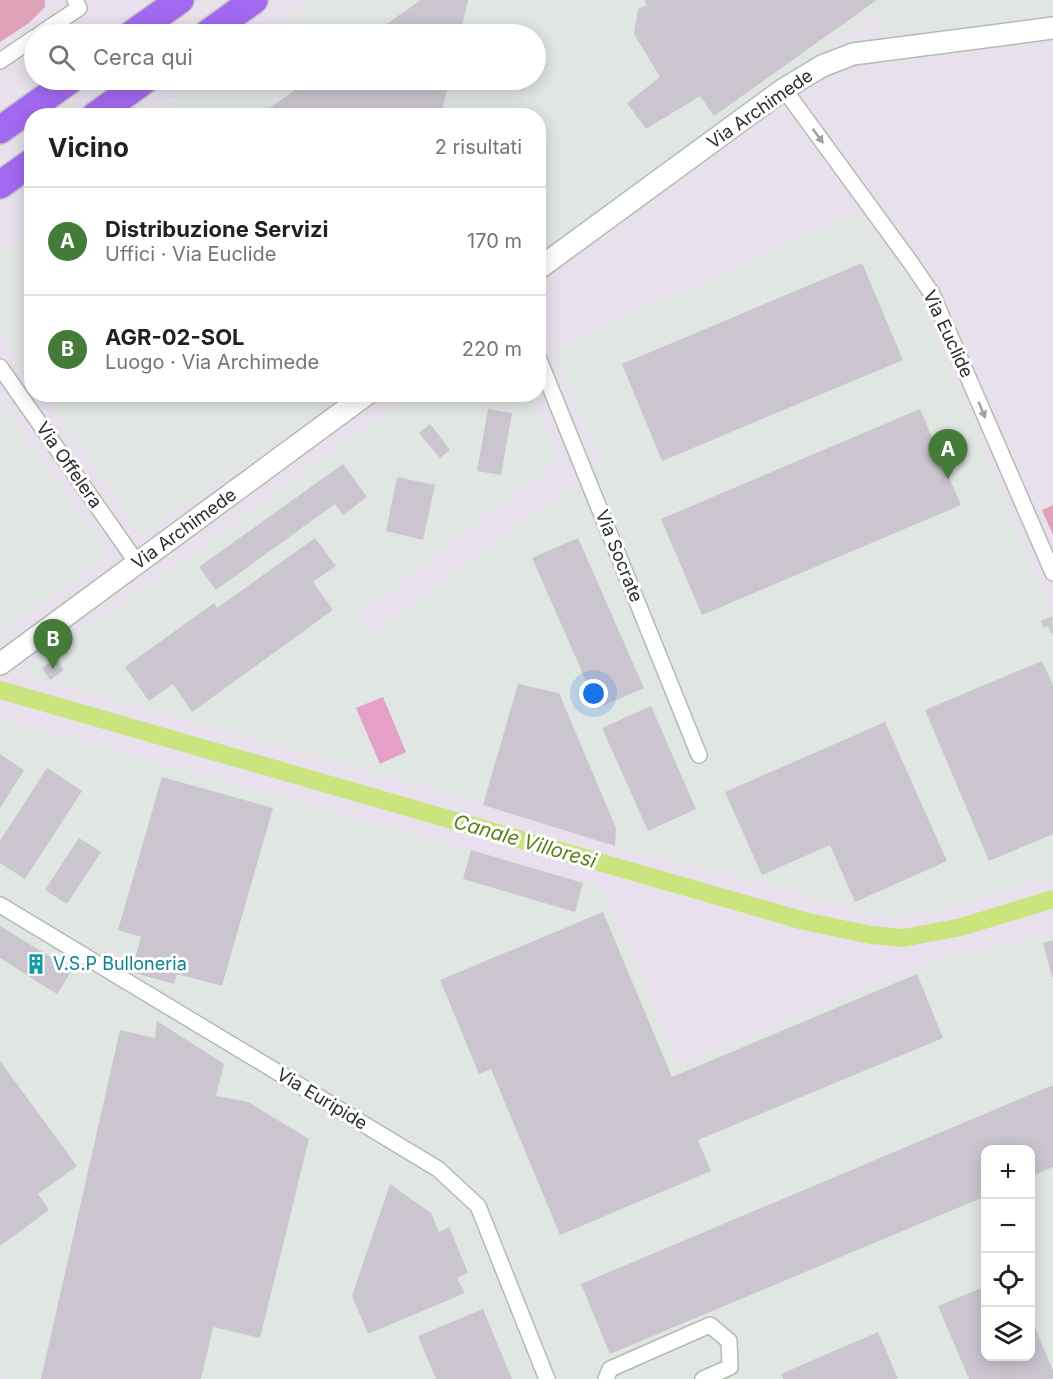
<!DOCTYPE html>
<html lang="it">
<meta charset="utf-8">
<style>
:root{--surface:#fff;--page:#f2f2f2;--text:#202124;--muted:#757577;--line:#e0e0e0;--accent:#447b38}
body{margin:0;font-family:Inter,sans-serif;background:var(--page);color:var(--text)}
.controls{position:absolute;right:18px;bottom:18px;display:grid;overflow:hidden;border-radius:12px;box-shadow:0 3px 15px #0003}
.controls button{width:54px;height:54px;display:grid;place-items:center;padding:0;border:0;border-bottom:2px solid var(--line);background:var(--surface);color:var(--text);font:30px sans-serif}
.you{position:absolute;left:594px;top:694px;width:21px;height:21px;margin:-15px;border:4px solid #fff;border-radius:50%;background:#1a73e8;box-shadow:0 0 0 9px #1a73e833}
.badge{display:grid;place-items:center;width:39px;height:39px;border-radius:50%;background:var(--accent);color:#fff;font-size:20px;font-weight:700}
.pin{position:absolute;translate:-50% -50px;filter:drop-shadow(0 2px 3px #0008)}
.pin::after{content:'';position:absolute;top:32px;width:21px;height:18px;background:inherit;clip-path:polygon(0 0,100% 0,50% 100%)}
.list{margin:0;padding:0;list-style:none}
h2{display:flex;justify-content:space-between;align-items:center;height:78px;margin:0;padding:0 24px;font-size:26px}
h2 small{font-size:20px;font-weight:400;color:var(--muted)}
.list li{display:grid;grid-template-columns:39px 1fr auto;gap:18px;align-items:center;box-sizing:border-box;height:108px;padding:0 24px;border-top:2px solid var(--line)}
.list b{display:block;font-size:22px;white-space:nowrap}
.list p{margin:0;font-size:20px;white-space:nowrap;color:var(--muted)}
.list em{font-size:20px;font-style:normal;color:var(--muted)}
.icon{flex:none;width:33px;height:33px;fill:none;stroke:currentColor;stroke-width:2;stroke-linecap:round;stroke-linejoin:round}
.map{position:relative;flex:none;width:1053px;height:1379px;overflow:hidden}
.search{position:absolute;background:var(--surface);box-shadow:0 3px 15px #0003;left:24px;top:24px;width:522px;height:66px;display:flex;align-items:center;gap:15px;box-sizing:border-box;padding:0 21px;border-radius:33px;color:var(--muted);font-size:22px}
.panel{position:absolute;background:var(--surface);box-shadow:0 3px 15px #0003;left:24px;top:108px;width:522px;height:294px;border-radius:24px}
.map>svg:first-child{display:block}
</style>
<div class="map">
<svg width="1053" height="1379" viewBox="0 0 1053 1379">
<rect width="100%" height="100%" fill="#e8e1ed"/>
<g fill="#e0e6e2" fill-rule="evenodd">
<polygon points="314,0 1053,0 1053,14 890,38 874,15 539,254 538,116 154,116 204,80 536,80 536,34 266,34"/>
<polygon points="859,212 923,304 1053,616 1053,876 943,909 885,918 742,877 630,850 427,787 19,673 180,564 409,395 528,395 559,459 357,616 369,637 602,463 552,350"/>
<polygon points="31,227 31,375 0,330 0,252"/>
<polygon points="45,395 340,395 142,536"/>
<polygon points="0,402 109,553 0,634"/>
<path d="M 0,718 L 601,887 L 679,1065 L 939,959 L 1053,935 L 1053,1379 L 5,1379 L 0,1371 ZM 986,1150 L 1030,1150 L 1030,1356 L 986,1356 Z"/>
</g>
<g fill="#dea3b7">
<polygon points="0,0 45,0 45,7 29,23 0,42"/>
<polygon points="1053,505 1053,535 1042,510"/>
</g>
<polygon fill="#e4a0c8" points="383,697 406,752 380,764 356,708"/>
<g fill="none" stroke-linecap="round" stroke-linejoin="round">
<polyline stroke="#cae47e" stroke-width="18" points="0,690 804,921 871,935 903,938 961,927 1053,899"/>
</g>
<g fill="#cbc5d0">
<polygon points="421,0 468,0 460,34 372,34"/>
<polygon points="644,0 877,0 714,116 700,96 646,129 627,103 660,77 634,34 638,9 647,5"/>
<polygon points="309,80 449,80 441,116 258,116"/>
<polygon points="538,237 547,248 538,254"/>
<polygon points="862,263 903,360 662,461 622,364"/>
<polygon points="488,409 512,413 501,475 477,471"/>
<polygon points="920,409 961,505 702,615 661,519"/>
<polygon points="430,424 450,450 440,458 419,433"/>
<polygon points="343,464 367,497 343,515 335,504 216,590 199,567"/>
<polygon points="397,477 435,485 423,540 386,531"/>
<polygon points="315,538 336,566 313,582 333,610 192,712 173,684 149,701 125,667 214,603 217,608"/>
<polygon points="578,538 644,688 598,708 532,558"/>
<polygon points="1052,616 1053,633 1051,634 1048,626 1043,628 1041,621"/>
<polygon points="56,659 64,670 50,680 42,668"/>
<polygon points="1042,661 1053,685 1053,834 989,861 925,710"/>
<polygon points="518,684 559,693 616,828 615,846 483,805"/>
<polygon points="651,706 696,809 648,831 602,728"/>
<polygon points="885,722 947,861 855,902 830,845 762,875 725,792"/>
<polygon points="0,754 24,770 0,808"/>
<polygon points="47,768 82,791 25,879 0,863 0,841"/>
<polygon points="162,777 273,808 222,986 177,974 174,984 131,972 141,937 118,930"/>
<polygon points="79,838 101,852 67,904 45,890"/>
<polygon points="471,850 583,883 575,912 463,879"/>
<polygon points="603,912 672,1077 917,974 943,1038 698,1140 711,1171 560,1235 491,1069 479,1074 440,980"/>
<polygon points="0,926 72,970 57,994 0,958"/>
<polygon points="1053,940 1053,977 1052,977 1043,943"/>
<polygon points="157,1021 224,1064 216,1096 248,1102 309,1139 260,1338 213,1327 201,1379 41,1379 120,1030 155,1038"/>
<polygon points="0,1061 77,1166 38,1194 49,1210 0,1246"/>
<polygon points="1053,1085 1053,1167 1030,1177 1030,1150 986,1150 986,1196 610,1354 581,1284"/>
<polygon points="390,1184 431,1213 439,1232 449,1227 468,1273 457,1278 465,1293 368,1334 352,1296"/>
<polygon points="986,1286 986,1356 1030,1356 1031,1318 1053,1371 1053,1379 969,1379 938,1306"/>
<polygon points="483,1309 512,1379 436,1379 418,1336"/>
<polygon points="878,1332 898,1379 783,1379 781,1374"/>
</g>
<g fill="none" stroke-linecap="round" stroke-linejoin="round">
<g stroke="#b3bcb1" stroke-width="18">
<g id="street">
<polyline points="40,34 79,8 75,0"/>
<polyline points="0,61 34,38"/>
<polyline points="784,89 911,263 932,294 1053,573"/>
<polyline points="538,357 699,755"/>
<polyline points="0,367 137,563"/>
<polyline points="0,905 438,1169 478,1206 547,1379"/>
<polyline points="606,1379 610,1369 710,1325 729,1341 730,1367 703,1379"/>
</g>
</g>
<g stroke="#b3bcb1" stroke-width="24">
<g id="secondary">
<polyline points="538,269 784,89 822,66 853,54 1053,28"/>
<polyline points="0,664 367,394"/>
</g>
</g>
<g stroke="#c4c4c4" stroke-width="30">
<g id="highway">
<polyline points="132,34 180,0"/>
<polyline points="207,34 254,0"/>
<polyline points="95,116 145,80"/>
<polyline points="0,130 70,80"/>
<polyline points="0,185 32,162"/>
</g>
</g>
<use href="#street" stroke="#fff" stroke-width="15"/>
<use href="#secondary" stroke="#fff" stroke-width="21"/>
<use href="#highway" stroke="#a269f0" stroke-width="27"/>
</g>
<defs><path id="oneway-solid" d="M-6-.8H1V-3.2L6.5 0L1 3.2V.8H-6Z" transform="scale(1.5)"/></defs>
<g fill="#a0a0a0">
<use href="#oneway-solid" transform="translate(818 136) rotate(54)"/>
<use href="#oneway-solid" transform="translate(982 410) rotate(67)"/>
</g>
<defs>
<g id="building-bare" transform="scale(1.62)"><path d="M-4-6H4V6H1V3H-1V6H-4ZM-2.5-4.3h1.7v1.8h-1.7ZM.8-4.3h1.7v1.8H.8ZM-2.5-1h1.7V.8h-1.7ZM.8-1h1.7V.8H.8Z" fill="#0f9aa8" stroke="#fff" stroke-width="2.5" paint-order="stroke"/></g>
</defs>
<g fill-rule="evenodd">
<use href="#building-bare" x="36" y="964"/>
</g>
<g text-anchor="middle" stroke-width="6" stroke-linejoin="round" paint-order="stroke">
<g font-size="18" fill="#2d2d2d" stroke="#fff">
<text transform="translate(760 109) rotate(-35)" y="6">Via Archimede</text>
<text transform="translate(948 334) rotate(65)" y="6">Via Euclide</text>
<text transform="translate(69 465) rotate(55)" y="6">Via Offelera</text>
<text transform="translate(184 529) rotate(-36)" y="6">Via Archimede</text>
<text transform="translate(619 556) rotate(68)" y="6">Via Socrate</text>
<text transform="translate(322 1099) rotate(31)" y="6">Via Euripide</text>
</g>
<g font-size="18" fill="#0d838f" stroke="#fff" text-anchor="start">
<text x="53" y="970">V.S.P Bulloneria</text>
</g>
<g font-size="20" font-style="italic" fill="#5e8019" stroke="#fff">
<text transform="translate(525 841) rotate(16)" y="7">Canale Villoresi</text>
</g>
</g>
</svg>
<div class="controls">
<button>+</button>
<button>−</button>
<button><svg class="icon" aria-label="locate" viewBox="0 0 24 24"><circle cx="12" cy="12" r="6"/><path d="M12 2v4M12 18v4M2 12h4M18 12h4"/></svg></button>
<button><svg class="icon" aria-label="layers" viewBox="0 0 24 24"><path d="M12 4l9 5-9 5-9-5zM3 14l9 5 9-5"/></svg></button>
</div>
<div class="you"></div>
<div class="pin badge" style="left:948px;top:479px">A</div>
<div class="pin badge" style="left:53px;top:669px">B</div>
<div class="search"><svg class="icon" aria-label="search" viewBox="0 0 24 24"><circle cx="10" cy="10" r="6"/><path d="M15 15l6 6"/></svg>Cerca qui</div>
<section class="panel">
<h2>Vicino<small>2 risultati</small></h2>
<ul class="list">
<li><span class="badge">A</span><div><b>Distribuzione Servizi</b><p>Uffici · Via Euclide</p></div><em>170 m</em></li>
<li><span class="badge">B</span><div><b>AGR-02-SOL</b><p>Luogo · Via Archimede</p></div><em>220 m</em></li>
</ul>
</section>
</div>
